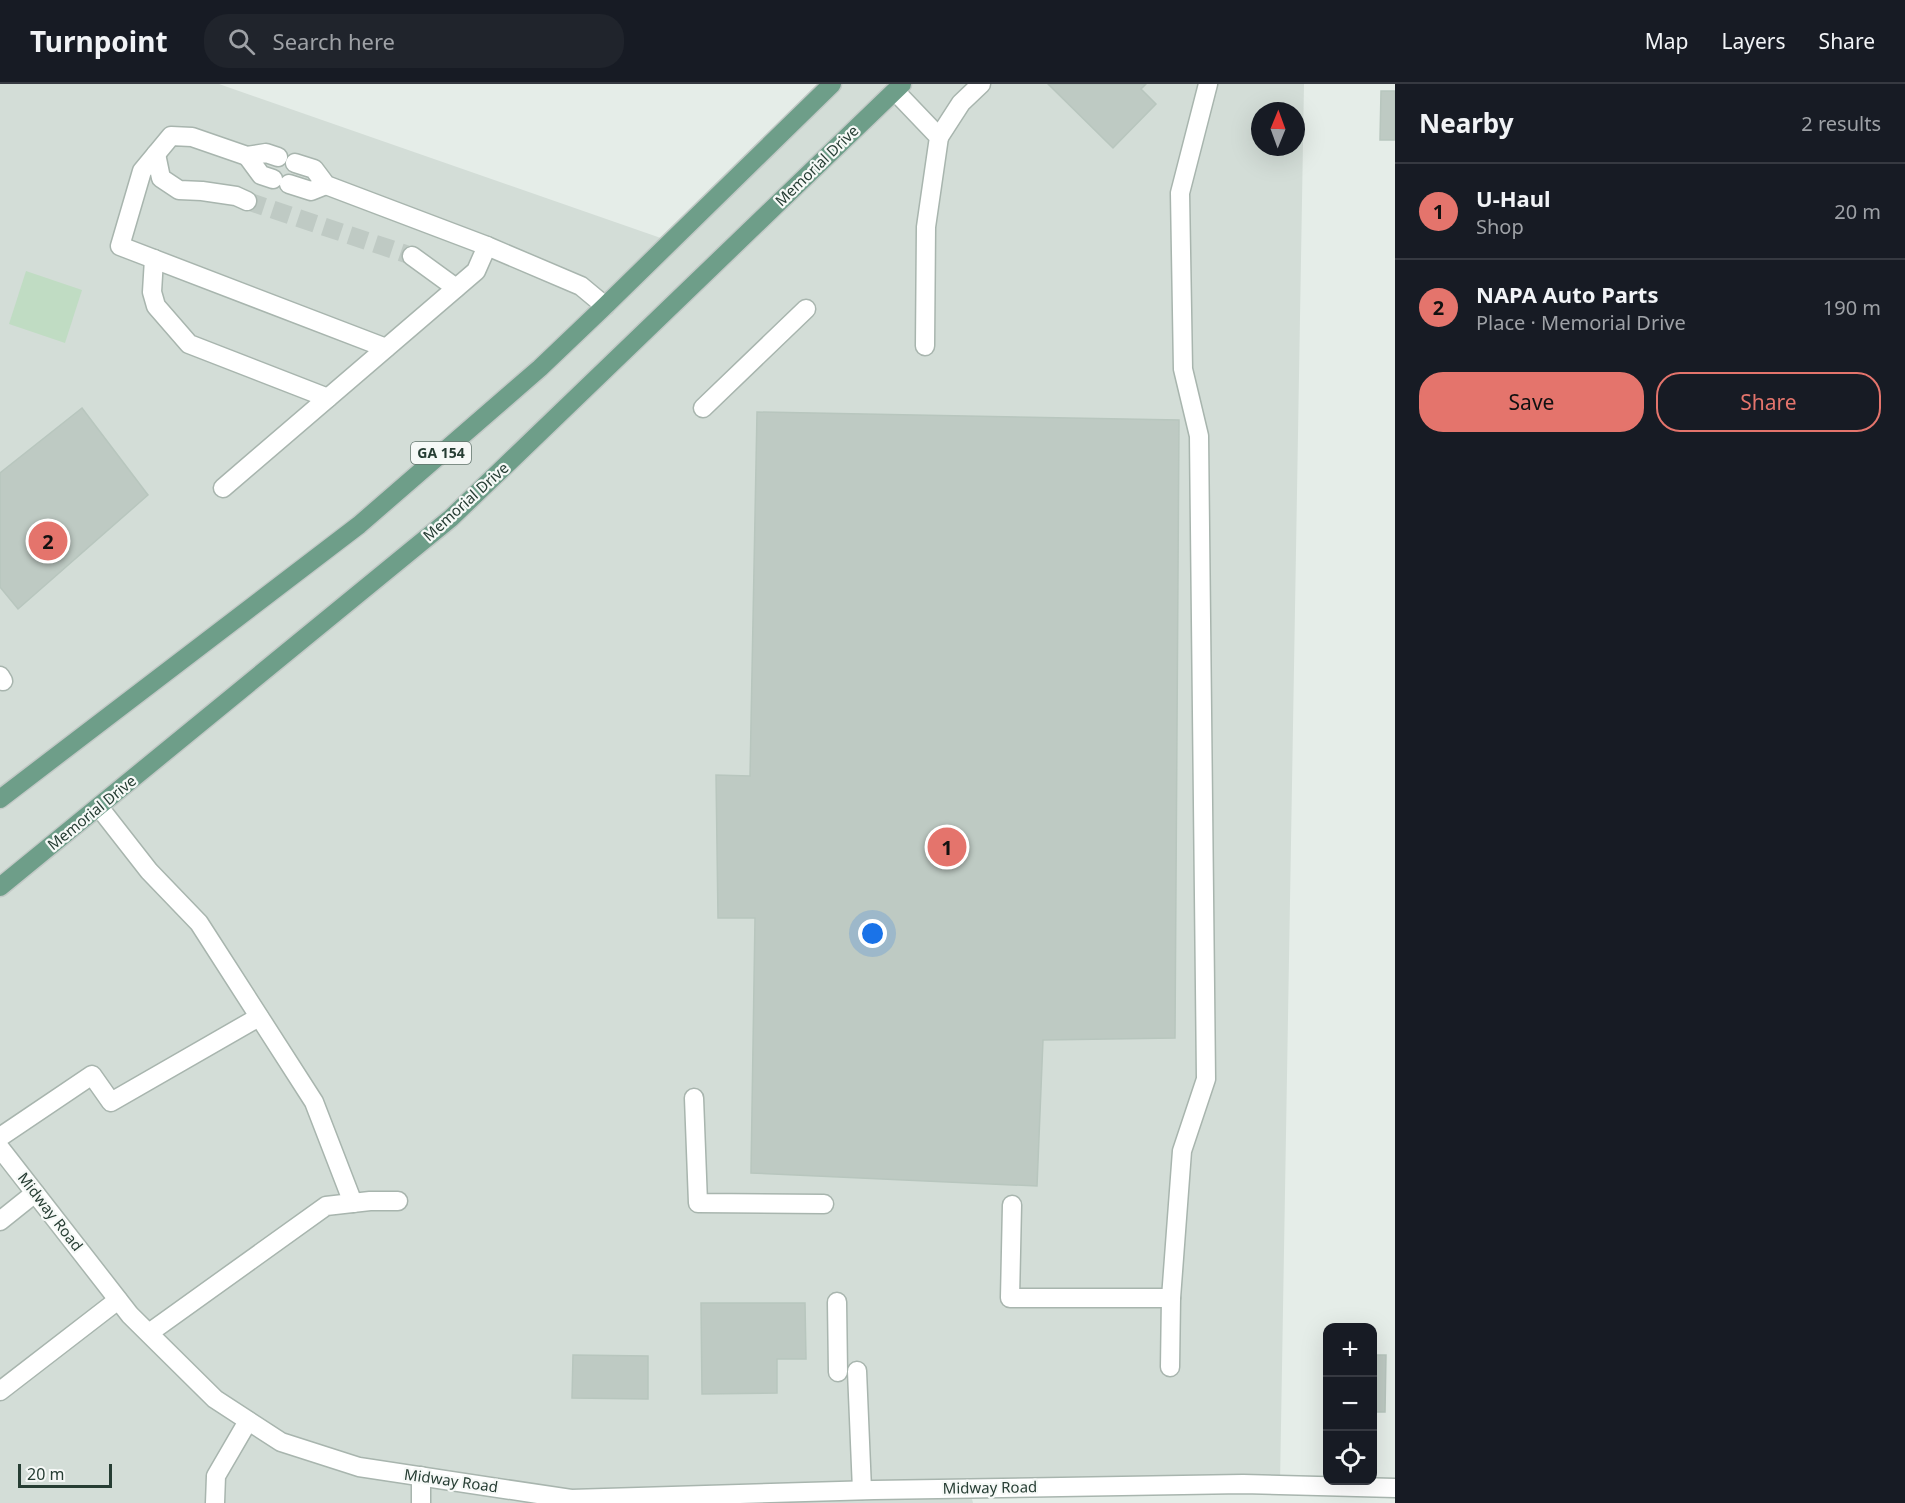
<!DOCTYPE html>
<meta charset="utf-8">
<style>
:root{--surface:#171b24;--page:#20242c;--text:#f1f3f6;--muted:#9ea1a6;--line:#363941;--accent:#e4746c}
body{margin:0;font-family:"Noto Sans",sans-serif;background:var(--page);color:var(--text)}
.controls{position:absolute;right:18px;bottom:18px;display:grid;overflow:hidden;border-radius:12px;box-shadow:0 6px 24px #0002}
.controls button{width:54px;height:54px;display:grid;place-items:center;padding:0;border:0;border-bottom:2px solid var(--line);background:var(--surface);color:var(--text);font:30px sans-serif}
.compass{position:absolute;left:1251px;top:18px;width:54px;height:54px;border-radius:50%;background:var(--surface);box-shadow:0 6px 24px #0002;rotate:1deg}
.scale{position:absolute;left:18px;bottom:15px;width:94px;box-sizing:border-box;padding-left:6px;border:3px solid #263d33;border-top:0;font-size:16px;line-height:21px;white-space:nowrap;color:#263d33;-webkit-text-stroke:4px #f6f9f7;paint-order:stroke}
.you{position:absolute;left:873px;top:850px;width:21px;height:21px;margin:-15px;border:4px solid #fff;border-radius:50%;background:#1a73e8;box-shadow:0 0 0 9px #1a73e833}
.badge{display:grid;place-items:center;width:39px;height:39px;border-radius:50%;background:var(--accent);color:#111;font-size:20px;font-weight:700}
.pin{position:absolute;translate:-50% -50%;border:3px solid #fff;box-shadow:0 2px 6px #0006}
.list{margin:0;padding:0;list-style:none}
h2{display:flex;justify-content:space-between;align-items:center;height:78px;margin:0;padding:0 24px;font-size:26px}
h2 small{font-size:20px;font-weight:400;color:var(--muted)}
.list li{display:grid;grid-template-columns:39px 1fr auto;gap:18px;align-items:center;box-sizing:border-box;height:96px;padding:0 24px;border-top:2px solid var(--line)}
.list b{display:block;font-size:22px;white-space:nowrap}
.list p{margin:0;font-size:20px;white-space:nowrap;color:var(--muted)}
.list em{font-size:20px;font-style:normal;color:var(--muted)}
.actions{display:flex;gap:12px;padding:18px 24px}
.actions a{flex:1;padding:14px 0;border:2px solid var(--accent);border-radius:24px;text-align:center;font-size:21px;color:var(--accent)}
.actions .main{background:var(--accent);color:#111}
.icon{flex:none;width:33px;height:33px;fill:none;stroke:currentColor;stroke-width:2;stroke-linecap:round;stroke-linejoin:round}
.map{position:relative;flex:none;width:1395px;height:1419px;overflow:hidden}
header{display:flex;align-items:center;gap:36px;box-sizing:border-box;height:84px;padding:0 30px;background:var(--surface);border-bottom:2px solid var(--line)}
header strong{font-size:28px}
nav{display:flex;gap:33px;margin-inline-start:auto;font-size:21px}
.search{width:420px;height:54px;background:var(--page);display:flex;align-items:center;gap:15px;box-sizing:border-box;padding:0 21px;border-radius:24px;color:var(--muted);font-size:22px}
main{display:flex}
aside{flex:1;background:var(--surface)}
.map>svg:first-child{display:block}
</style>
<header>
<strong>Turnpoint</strong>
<div class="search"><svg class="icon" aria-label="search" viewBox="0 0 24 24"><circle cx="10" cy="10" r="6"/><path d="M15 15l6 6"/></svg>Search here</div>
<nav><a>Map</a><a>Layers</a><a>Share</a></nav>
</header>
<main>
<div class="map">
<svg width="1395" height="1419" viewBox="0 0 1395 1419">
<rect width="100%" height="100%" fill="#e5ede8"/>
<path fill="#d3ddd7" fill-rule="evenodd" d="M 0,0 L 219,0 L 678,160 L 840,0 L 1304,0 L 1280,1400 L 971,1411 L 973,1419 L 0,1419 ZM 1260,27 L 1296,27 L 1296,63 L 1260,63 Z"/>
<polygon fill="#c0dcc3" points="26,187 82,206 65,259 9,240"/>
<g fill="#becac3" stroke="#b8c6be" stroke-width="1.5">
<polygon points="1048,0 1146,0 1141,5 1156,20 1113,64"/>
<polygon points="1381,7 1395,7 1395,56 1380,56"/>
<polygon points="82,324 148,411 18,525 0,503 0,389"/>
<polygon points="757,328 1179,336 1175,954 1043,956 1037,1102 751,1089 755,834 718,834 716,691 750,692"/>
<polygon points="701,1219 805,1219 806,1275 777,1275 777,1309 702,1310"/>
<polygon points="573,1271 648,1272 648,1315 572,1314"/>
<polygon points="1372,1271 1386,1271 1385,1328 1372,1328"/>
</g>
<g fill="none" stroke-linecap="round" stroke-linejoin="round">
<polyline stroke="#bfcac4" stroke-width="18" stroke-dasharray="18 9" stroke-linecap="butt" points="247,117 412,172"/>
<g stroke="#a8b5ae" stroke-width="21">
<g id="minor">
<polyline points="895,7 939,53 926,143 925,262"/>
<polyline points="939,53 961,19 981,0"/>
<polyline points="156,70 161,94 179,106 202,107 236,112 247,117"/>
<polyline points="247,72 261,91 273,95"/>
<polyline points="278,73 266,69 247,72 192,53 171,52 142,87 120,162 386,264"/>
<polyline points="295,79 314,85 326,101 487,162 581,202 605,222"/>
<polyline points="289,100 311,107 326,101"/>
<polyline points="412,172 456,204"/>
<polyline points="154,175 152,208 156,222 189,260 328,314"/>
<polyline points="703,324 806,225"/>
<polyline points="223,404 476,187 487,162"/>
<polyline points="0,592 3,597"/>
<polyline points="99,723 149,787 199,839 314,1018 353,1119"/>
<polyline points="694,1014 698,1119 824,1120"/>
<polyline points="0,1053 92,991 111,1018 259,933"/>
<polyline points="0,1064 130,1231 215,1315 281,1358 359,1383 571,1415 874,1406 1243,1400 1395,1404"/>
<polyline points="1012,1121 1010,1214 1171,1214"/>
<polyline points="0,1137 35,1109"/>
<polyline points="837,1218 838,1288"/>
<polyline points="149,1249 326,1122 370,1117 398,1117"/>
<polyline points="1170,1283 1171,1214 1182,1067 1206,995 1199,352 1183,285 1180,109 1208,0"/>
<polyline points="857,1287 862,1406"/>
<polyline points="0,1307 118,1216"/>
<polyline points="215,1419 216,1392 248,1337"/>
<polyline points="421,1419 421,1392"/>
</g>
</g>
<g stroke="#c2c9c6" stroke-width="21">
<g id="major">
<polyline points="0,715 359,441 540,284 605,222 832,0"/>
<polyline points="0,803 451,434 902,0"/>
</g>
</g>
<use href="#minor" stroke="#fff" stroke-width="18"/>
<use href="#major" stroke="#6e9e89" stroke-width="18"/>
</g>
<g text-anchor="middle" stroke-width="4.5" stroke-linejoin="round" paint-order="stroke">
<rect fill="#f6f9f7" stroke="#64756e" stroke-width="1.5" x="411" y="358" width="60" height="22" rx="4.5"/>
<g font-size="14" font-weight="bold" fill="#263d33">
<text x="441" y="374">GA 154</text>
</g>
<g font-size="15" fill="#263d33" stroke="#f6f9f7">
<text transform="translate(817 82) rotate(-44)" y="5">Memorial Drive</text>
<text transform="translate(466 418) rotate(-42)" y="5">Memorial Drive</text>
<text transform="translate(92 729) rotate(-39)" y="5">Memorial Drive</text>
<text transform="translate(50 1128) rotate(52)" y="5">Midway Road</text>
<text transform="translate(451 1397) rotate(8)" y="5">Midway Road</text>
<text transform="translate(990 1404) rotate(-1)" y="5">Midway Road</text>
</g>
</g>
</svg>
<div class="controls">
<button>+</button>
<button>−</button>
<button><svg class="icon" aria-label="locate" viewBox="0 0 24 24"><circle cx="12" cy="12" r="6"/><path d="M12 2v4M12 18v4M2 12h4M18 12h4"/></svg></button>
</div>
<svg class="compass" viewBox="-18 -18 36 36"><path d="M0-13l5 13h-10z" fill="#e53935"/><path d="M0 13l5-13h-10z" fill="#9ea1a6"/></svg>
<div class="scale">20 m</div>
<div class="you"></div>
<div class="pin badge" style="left:947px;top:763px">1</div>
<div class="pin badge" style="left:48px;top:457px">2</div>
</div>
<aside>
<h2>Nearby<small>2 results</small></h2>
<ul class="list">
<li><span class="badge">1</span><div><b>U-Haul</b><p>Shop</p></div><em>20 m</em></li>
<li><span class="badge">2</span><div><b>NAPA Auto Parts</b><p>Place · Memorial Drive</p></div><em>190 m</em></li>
</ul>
<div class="actions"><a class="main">Save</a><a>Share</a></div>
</aside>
</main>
